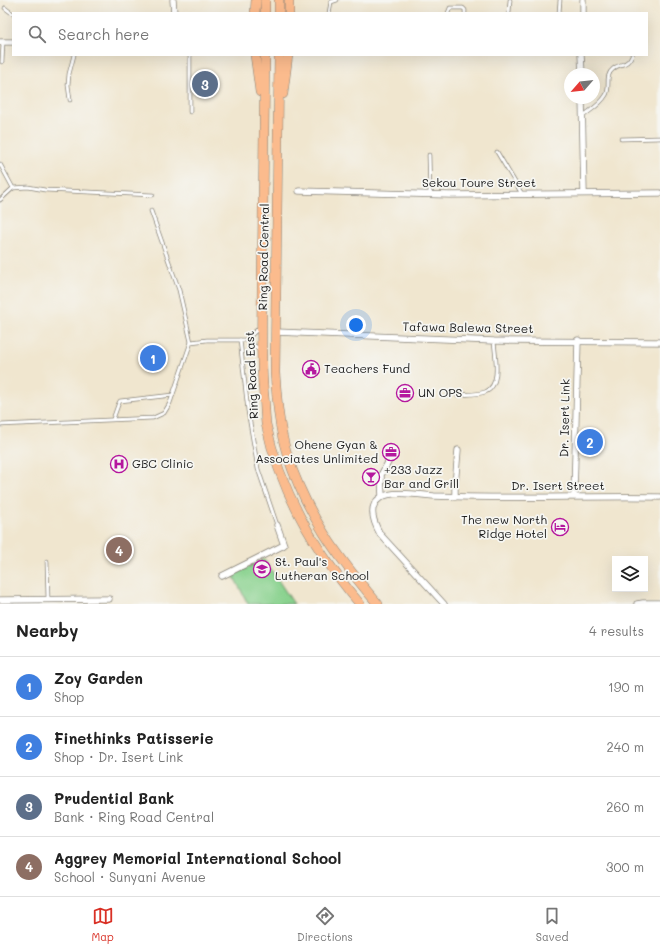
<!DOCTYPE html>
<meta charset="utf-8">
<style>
:root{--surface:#fff;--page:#f6f6f6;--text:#222;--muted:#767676;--line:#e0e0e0;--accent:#d93025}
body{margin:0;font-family:Mali,sans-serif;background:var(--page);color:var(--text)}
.controls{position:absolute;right:12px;bottom:12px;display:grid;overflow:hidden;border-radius:0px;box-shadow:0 4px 16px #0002}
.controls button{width:36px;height:36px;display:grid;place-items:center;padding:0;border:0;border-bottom:1px solid var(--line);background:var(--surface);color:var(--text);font:20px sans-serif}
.compass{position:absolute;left:564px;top:68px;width:36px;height:36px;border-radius:50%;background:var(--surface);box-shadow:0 4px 16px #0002;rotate:242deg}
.you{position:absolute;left:356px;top:325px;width:14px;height:14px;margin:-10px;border:3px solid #fff;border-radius:50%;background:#1a73e8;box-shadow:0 0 0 6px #1a73e833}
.badge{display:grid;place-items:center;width:26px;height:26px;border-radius:50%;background:var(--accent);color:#fff;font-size:13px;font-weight:700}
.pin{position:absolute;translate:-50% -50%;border:2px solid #fff;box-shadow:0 1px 4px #0006}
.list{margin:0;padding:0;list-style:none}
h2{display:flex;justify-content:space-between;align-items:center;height:52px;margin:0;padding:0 16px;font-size:17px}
h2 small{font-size:13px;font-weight:400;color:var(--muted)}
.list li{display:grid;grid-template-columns:26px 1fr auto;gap:12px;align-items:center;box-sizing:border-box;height:60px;padding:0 16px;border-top:1px solid var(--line)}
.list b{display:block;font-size:15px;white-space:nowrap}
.list p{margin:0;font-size:13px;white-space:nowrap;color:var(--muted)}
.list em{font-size:13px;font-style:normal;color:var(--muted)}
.icon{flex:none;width:22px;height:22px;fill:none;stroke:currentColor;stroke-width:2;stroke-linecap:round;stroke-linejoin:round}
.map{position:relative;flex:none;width:660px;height:604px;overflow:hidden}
.search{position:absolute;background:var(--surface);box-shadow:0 4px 16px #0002;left:12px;right:12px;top:12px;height:44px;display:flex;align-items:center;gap:10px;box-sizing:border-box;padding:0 14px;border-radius:0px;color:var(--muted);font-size:15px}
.sheet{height:292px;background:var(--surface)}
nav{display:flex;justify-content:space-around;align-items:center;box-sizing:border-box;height:56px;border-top:1px solid var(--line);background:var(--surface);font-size:11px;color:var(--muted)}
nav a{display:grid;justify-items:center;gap:2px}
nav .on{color:var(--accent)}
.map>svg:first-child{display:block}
</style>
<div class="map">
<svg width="660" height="604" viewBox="0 0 660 604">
<rect width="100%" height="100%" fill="#f6f6f2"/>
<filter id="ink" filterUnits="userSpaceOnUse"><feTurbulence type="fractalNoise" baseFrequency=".025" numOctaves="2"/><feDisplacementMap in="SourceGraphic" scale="8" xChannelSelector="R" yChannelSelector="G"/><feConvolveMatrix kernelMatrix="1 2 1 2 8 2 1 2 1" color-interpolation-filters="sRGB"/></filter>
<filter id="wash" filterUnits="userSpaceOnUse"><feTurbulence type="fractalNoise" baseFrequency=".012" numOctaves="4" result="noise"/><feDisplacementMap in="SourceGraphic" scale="16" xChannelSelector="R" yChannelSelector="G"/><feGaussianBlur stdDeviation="0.9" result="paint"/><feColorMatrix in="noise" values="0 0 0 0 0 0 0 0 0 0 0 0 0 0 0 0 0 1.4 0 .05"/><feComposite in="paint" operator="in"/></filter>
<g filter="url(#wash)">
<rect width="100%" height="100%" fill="#f0e6cf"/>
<polygon fill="#89d28e" stroke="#527755" points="264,559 294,604 248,604 233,575"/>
</g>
<g filter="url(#ink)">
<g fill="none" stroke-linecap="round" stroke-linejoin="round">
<g stroke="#868176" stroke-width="4.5">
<g id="service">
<polyline points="5,8 13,14"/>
<polyline points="329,13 331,2 337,0"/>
<polyline points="448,13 450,8 463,8 465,10 465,13"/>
<polyline points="509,13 510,0"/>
<polyline points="559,13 560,0"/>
<polyline points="2,62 3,42"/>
<polyline points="70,100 68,85 69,74 74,55"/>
<polyline points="190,112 190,55"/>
<path d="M 583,116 C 591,110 601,104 606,95 C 611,87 604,76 613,69 C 621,62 627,67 632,55"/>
<polyline points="621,139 660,138"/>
<polyline points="497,152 522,194"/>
<polyline points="429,155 430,195"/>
<polyline points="0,164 13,188 0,200"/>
<polyline points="13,188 28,187 45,190 153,195"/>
<polyline points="151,211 179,290 191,342"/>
<polyline points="240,340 248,411 258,469 277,525"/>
<polyline points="246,340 259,328"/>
<path d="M 457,395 C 465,394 477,395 485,392 C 502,386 495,355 494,341"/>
<polyline points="113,419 118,405 120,401 173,395"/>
<polyline points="0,425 153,418 164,413 170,403 191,342 207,340 246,340 259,349"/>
<polyline points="47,561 48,600"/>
</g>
</g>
<g stroke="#868176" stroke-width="7">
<g id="minor">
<polyline points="173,0 174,13"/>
<polyline points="583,0 583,13"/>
<polyline points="0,42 13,42"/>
<polyline points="581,55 582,74"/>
<polyline points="582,98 584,193"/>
<polyline points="299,191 450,195 660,193"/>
<polyline points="276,332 494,341 660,342"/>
<polyline points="574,496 578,340"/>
<polyline points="382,497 381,475 390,459"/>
<polyline points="455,497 455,486 458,450"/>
<polyline points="222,576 284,545 277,525"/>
<polyline points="0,600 109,599"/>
<path d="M 444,604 L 380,534 C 374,523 367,507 380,498 C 391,490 421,495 434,496 C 509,499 585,496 660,497"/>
<polyline points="637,604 643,603 660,603"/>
</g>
</g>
<g stroke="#868176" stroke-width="10">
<g id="primary">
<polyline points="255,13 256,0"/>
<polyline points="265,13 265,0"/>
<polyline points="279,13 279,0"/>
<polyline points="289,13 289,0"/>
<polyline points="255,55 260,92"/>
<path d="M 265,55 C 264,131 263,206 262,282 C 262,320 260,358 264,396 C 265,405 265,415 266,424 C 280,491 316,552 360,604"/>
<path d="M 279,55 L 275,373 C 277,400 279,428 287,454 C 306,513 337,557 378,604"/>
<polyline points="283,94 288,55"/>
</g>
</g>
<use href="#service" stroke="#fff" stroke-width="3"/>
<use href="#minor" stroke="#fff" stroke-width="5.5"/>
<use href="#primary" stroke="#fbbb8d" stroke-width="9"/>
</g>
</g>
<defs>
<g id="civic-ring" transform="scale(0.9)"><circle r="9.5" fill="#f6f6f2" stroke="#b5179e" stroke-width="1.5"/><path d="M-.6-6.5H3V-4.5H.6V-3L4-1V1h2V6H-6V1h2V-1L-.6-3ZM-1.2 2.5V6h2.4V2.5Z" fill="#b5179e"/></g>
<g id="office-ring" transform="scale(0.9)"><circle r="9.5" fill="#f6f6f2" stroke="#b5179e" stroke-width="1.5"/><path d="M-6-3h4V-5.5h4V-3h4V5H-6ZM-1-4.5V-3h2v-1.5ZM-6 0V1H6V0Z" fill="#b5179e"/></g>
<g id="hospital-ring" transform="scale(0.9)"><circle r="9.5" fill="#f6f6f2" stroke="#b5179e" stroke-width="1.5"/><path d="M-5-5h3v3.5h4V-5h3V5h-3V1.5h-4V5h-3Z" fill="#b5179e"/></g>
<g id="bar-ring" transform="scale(0.9)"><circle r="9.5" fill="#f6f6f2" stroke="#b5179e" stroke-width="1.5"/><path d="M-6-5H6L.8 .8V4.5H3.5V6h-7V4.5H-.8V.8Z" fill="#b5179e"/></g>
<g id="hotel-ring" transform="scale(0.9)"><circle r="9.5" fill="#f6f6f2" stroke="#b5179e" stroke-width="1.5"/><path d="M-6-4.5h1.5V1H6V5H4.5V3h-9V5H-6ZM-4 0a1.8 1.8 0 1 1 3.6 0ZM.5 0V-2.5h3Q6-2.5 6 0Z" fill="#b5179e"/></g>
<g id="school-ring" transform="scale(0.9)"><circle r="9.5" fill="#f6f6f2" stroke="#b5179e" stroke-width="1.5"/><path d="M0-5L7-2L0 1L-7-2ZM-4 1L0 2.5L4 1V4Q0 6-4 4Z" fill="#b5179e"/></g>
</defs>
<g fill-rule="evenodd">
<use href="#civic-ring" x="311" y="369"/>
<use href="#office-ring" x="405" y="393"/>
<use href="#office-ring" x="391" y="452"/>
<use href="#hospital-ring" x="119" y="464"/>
<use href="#bar-ring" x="371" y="477"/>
<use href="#hotel-ring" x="560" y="527"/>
<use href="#school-ring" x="262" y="569"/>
</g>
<g text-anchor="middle" stroke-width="3.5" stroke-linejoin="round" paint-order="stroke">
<g font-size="12" fill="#1c1c1c" stroke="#f6f6f2">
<text x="479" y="187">Sekou Toure Street</text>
<text transform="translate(264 257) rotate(-89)" y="4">Ring Road Central</text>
<text transform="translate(468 328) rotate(1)" y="4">Tafawa Balewa Street</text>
<text transform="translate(252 375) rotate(-93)" y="4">Ring Road East</text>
<text transform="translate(565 418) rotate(-89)" y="4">Dr. Isert Link</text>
<text x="558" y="490">Dr. Isert Street</text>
</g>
<g font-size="12" fill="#1c1c1c" stroke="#f6f6f2" text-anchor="start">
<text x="324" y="373">Teachers Fund</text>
<text x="418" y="397">UN OPS</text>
<text x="378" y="449" text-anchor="end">Ohene Gyan &amp;<tspan x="378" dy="14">Associates Unlimited</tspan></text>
<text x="132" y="468">GBC Clinic</text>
<text x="384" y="474">+233 Jazz<tspan x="384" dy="14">Bar and Grill</tspan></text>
<text x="547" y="524" text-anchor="end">The new North<tspan x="547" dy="14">Ridge Hotel</tspan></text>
<text x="275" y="566">St. Paul's<tspan x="275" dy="14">Lutheran School</tspan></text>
</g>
</g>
</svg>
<div class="controls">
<button><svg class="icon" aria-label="layers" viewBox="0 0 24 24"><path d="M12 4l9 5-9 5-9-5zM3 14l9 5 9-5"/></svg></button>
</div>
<svg class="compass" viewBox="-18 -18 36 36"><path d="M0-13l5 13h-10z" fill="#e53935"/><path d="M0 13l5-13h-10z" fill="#767676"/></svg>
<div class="you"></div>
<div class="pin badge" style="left:153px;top:358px;background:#3f7fe0">1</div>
<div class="pin badge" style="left:590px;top:442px;background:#3f7fe0">2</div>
<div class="pin badge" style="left:205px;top:84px;background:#5c6f8a">3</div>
<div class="pin badge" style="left:119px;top:550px;background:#8d6e63">4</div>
<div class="search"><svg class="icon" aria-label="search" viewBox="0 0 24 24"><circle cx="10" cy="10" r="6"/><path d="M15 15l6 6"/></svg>Search here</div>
</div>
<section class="sheet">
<h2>Nearby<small>4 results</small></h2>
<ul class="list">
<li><span class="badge" style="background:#3f7fe0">1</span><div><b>Zoy Garden</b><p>Shop</p></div><em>190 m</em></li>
<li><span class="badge" style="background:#3f7fe0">2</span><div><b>Finethinks Patisserie</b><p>Shop · Dr. Isert Link</p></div><em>240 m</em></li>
<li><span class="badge" style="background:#5c6f8a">3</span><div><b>Prudential Bank</b><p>Bank · Ring Road Central</p></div><em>260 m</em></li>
<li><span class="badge" style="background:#8d6e63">4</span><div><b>Aggrey Memorial International School</b><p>School · Sunyani Avenue</p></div><em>300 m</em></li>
</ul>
</section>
<nav>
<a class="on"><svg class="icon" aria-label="map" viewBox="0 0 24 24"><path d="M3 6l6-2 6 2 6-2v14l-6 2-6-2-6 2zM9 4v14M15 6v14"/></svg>Map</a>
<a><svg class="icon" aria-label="directions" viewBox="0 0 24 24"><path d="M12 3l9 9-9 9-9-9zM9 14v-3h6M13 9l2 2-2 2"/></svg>Directions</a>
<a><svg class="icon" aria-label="saved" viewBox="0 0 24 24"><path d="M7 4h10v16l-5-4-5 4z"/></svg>Saved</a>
</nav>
